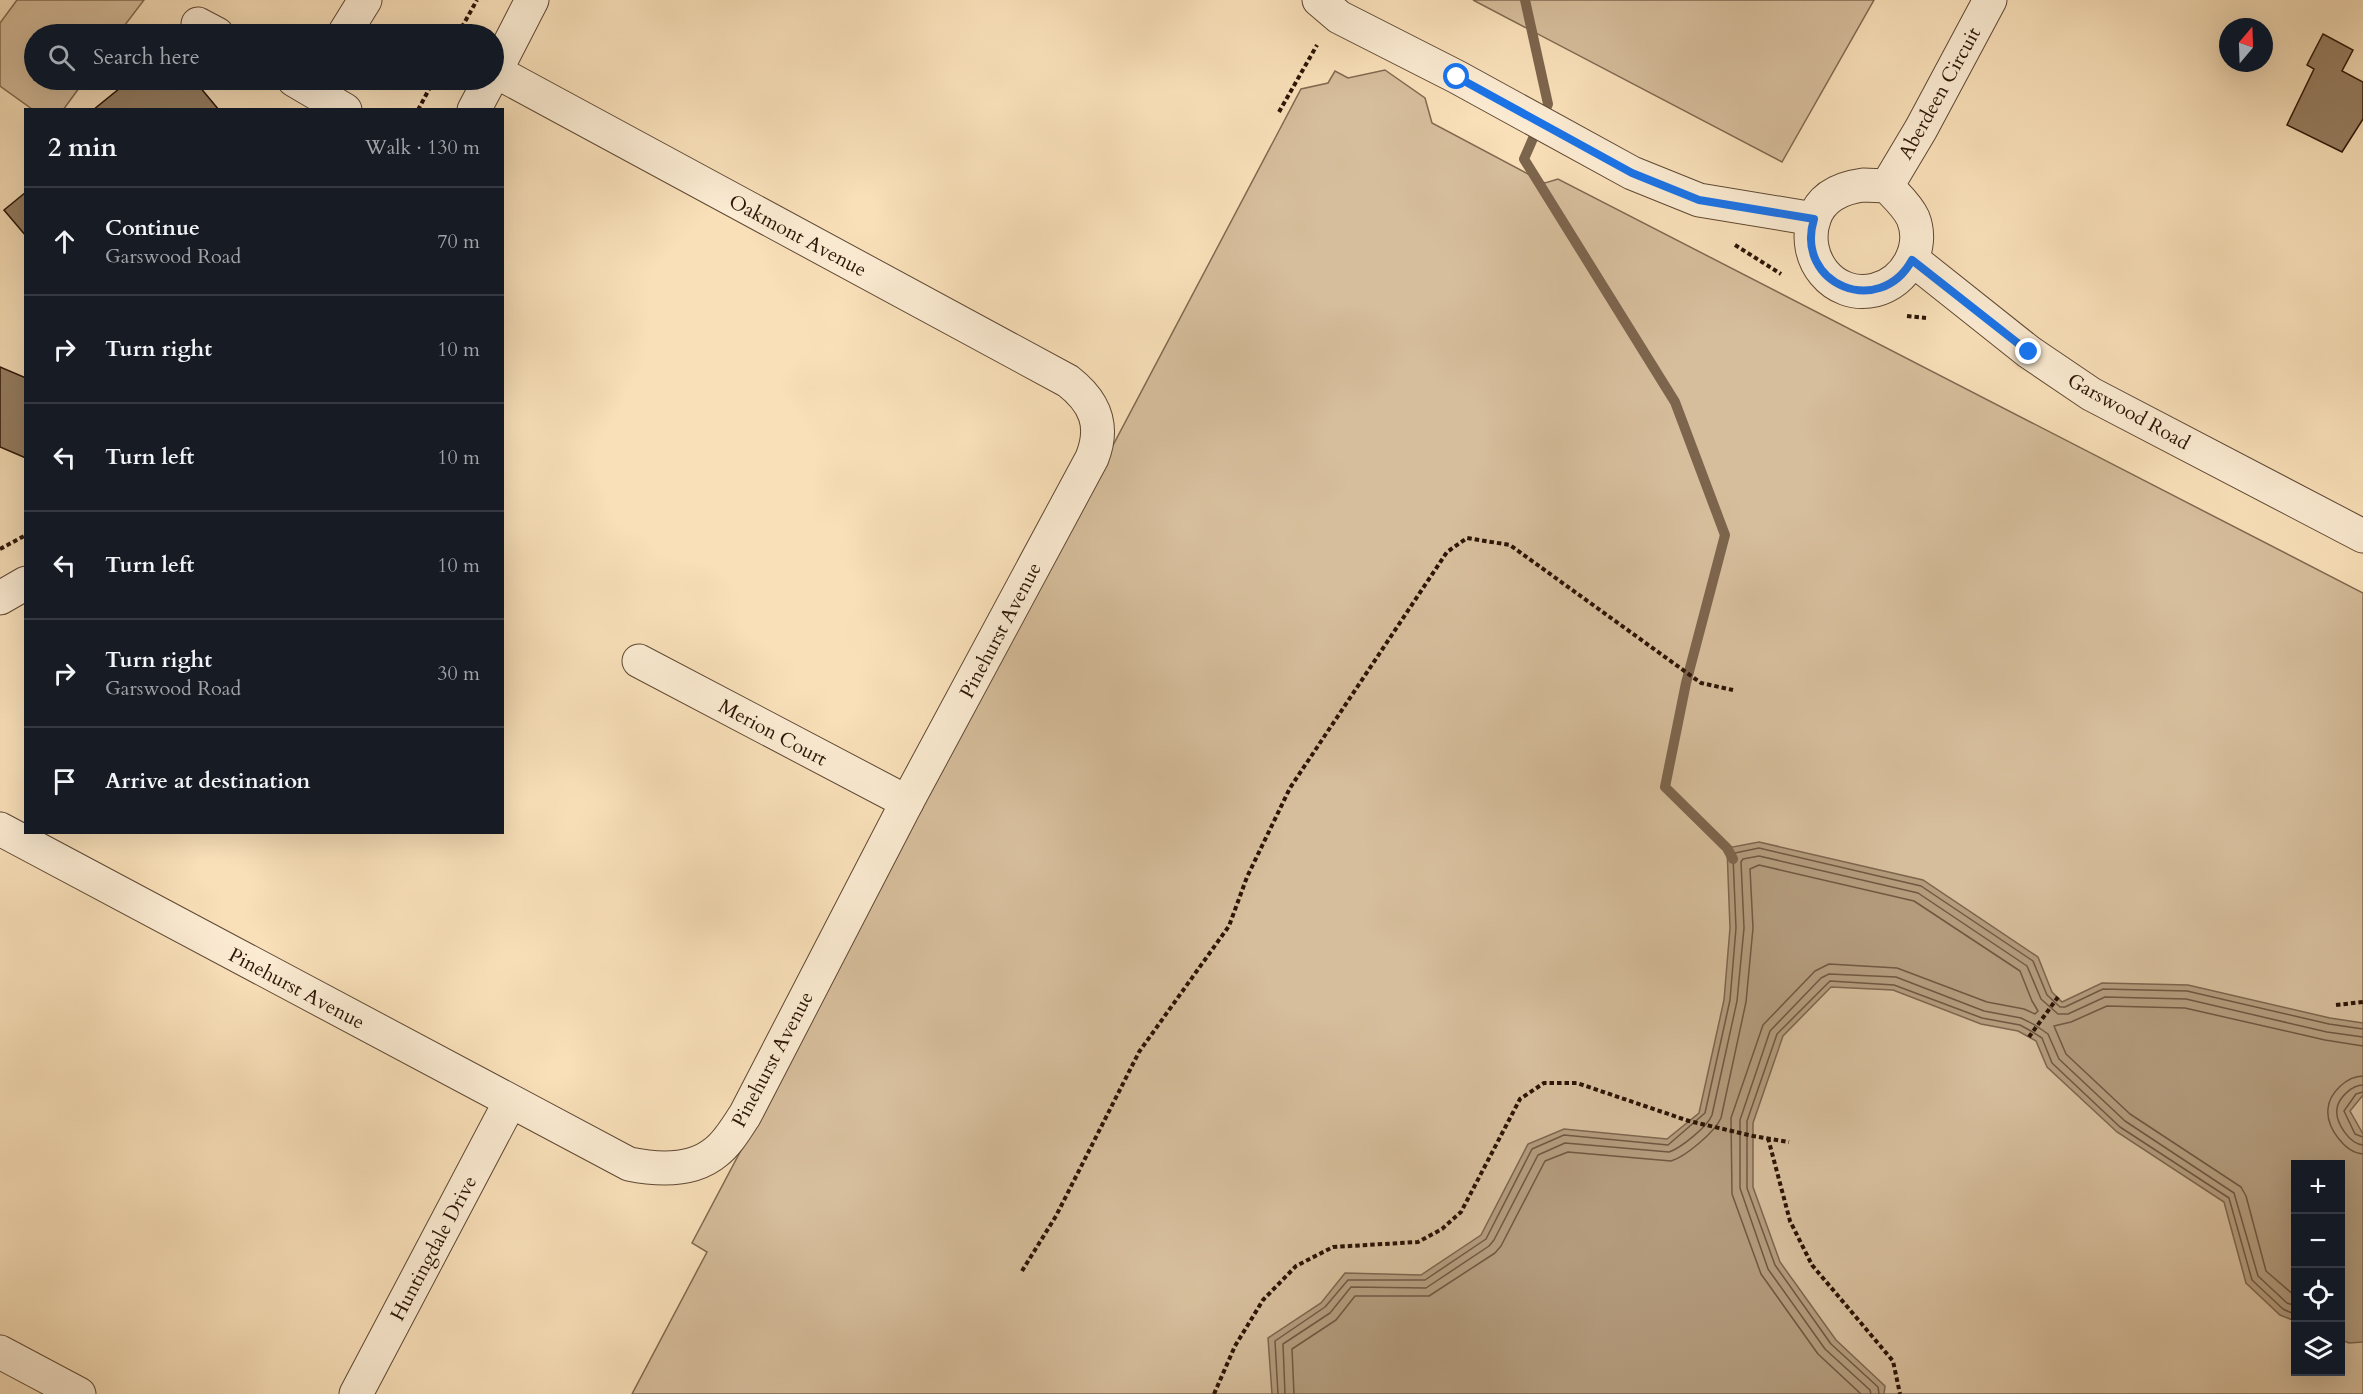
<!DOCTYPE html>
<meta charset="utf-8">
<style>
:root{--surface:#171b24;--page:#242831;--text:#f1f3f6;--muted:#9ea1a6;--line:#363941}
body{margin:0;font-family:Cardo,serif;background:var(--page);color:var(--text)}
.controls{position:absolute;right:18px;bottom:18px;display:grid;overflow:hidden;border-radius:0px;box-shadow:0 6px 24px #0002}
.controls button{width:54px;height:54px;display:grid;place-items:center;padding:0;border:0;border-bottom:2px solid var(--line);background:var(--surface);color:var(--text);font:30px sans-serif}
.compass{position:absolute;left:2219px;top:18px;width:54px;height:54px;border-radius:50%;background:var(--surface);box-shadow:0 6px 24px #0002;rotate:19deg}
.stop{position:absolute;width:18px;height:18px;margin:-14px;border:4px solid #1a73e8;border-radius:50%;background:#fff}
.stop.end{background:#1a73e8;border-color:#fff;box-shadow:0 2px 6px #0008}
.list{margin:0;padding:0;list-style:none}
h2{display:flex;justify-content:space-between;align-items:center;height:78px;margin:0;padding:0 24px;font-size:26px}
h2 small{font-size:20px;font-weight:400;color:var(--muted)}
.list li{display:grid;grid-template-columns:39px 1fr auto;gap:18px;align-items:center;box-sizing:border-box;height:108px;padding:0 24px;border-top:2px solid var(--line)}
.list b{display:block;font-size:22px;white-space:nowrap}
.list p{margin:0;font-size:20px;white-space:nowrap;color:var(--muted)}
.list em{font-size:20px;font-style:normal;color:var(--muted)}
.icon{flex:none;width:33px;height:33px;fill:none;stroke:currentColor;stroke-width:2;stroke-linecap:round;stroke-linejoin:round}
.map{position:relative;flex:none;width:2363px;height:1394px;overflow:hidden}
.search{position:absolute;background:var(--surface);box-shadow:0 6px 24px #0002;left:24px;top:24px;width:480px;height:66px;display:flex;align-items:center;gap:15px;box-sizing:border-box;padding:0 21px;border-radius:33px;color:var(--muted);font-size:22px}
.panel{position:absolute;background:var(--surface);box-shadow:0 6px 24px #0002;left:24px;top:108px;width:480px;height:726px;border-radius:0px}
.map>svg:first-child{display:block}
</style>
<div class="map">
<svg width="2363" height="1394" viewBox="0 0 2363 1394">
<rect width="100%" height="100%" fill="#f9e0b9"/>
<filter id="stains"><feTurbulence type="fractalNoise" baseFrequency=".00333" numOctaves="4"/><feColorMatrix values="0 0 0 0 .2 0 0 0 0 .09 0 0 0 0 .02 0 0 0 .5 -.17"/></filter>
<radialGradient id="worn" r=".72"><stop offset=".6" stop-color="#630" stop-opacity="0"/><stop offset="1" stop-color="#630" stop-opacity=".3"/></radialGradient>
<g fill="#d6bd9b" stroke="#816950" stroke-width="1.5" fill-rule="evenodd">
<polygon points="17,0 144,0 118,34 34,34 34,80 85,80 63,110 32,109 0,86 0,23"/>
<polygon points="1473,0 1874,0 1782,162"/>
<path d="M 1385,70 L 1425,98 L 1432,123 L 1545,183 L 1558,179 L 2363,593 L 2363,1394 L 632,1394 L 707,1252 L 692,1243 L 1301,89 L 1328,83 L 1335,71 L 1348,78 ZM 2296,1164 L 2340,1164 L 2340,1372 L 2296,1372 Z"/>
</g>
<polygon fill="#b39b7c" stroke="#7d654d" stroke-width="1.5" points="1759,842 1923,880 2038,957 2052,992 2062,1002 2102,983 2188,985 2330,1018 2363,1023 2363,1095 2350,1111 2363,1134 2363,1342 2349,1343 2341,1340 2340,1164 2296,1164 2295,1321 2280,1315 2246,1283 2224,1202 2117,1132 2047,1067 2036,1041 2029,1037 2018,1031 1981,1024 1893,990 1831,987 1783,1036 1753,1123 1753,1187 1780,1262 1836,1340 1885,1386 1884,1394 1272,1394 1268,1338 1321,1303 1345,1273 1421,1275 1481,1235 1528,1144 1564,1129 1667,1139 1699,1113 1724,1000 1730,928 1727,848"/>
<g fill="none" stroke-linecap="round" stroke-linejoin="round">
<g stroke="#705841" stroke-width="1.5">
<path d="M 2363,1076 C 2347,1076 2329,1093 2328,1109 C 2326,1127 2345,1153 2363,1154"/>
<path d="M 2363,1085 C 2352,1085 2338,1098 2337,1109 C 2335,1123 2350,1144 2363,1145"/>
<polyline points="2363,1092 2356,1094 2344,1111 2355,1134 2363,1137"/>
<polyline points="2296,1297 2266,1271 2246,1196 2241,1187 2130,1114 2066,1054 2054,1026 2071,1022 2107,1006 2185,1008 2325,1040 2363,1046"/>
<polyline points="1278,1394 1275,1341 1325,1307 1348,1280 1425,1280 1486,1239 1532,1149 1564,1135 1668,1145 1705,1113 1730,1000 1736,928 1733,856 1735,853 1759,848 1921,886 2033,961 2047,995 2060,1007 2065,1007 2103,989 2187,991 2329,1024 2363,1029"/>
<path d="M 1285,1394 L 1283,1344 L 1330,1313 L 1351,1287 L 1426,1288 L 1489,1246 L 1494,1240 L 1538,1155 L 1565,1143 L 1669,1152 C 1681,1148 1708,1126 1712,1115 L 1737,1001 L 1744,928 L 1741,862 L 1743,859 L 1759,856 L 1918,893 L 2027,966 L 2041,999 L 2058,1014 L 2068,1014 L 2105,997 L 2186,999 L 2327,1032 L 2363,1037"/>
<path d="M 1294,1394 L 1292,1349 L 1336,1320 L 1355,1296 L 1429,1296 L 1495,1253 L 1501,1246 L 1545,1161 L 1568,1152 L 1671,1161 C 1685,1157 1715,1132 1721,1118 L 1746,1002 L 1753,928 L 1750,869 L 1759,865 L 1914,901 L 2020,971 L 2032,1001 L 2038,1011 L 2035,1014 L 2024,1009 L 1987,1002 L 1897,968 L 1829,964 L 1815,971 L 1763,1025 L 1731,1118 L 1732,1194 L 1761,1274 L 1818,1354 L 1861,1394"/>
<polyline points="1871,1394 1870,1390 1825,1349 1768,1269 1740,1188 1740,1120 1770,1031 1821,978 1829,974 1896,977 1984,1011 2021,1018 2035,1025 2048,1034 2059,1059 2125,1121 2234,1193 2258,1276 2287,1303 2296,1306"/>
<polyline points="1879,1394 1878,1387 1831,1344 1775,1265 1747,1188 1747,1121 1777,1034 1830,981 1894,985 1982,1018 2020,1025 2031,1031 2042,1038 2052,1063 2120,1127 2229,1198 2252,1280 2283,1309 2296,1315"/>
</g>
<polyline stroke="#7d654d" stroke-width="10" points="1525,0 1548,104 1524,159 1675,402 1725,535 1686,683 1665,787 1727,848 1733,859"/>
</g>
<g fill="#977f63" stroke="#2c1506" stroke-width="1.5">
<polygon points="2323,34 2353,50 2342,71 2363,82 2363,119 2342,152 2287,125 2314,69 2307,65"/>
<polygon points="130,80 194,80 219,110 93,110"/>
<polygon points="26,192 26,236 4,210"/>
<polygon points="0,367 26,378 26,458 0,447"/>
</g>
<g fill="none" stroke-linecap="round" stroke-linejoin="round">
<g stroke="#5f4833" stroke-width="35">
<g id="minor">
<polyline points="1319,0 1339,17 1457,77 1632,173 1699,200 1814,219"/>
<polyline points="198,24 217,34"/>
<polyline points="344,34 365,0"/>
<polyline points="494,74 532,0"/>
<polyline points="294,80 345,110"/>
<polyline points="474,110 490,80"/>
<path d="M 1863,185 L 1887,186 C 1896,196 1907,205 1913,218 C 1925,248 1906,282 1875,290 C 1833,300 1801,258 1814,219 C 1821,197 1841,188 1863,185 Z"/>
<polyline points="1887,186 1921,129 1990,0"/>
<polyline points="1912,259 2029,352 2091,394 2363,536"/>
<polyline points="0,598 26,583"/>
<polyline points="639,661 907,802"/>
<path d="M 0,829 L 629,1164 C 658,1170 692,1172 716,1152 C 728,1143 737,1127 745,1115 L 907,802 L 1092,458 C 1105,425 1095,402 1068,381 L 495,71"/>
<polyline points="0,1352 79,1394"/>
<polyline points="356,1394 510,1102"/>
</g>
</g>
<g stroke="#2c1506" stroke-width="4" stroke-dasharray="4.5 3" stroke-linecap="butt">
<polyline points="458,34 477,0"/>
<polyline points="418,110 434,80"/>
<polyline points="1279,112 1317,45"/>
<polyline points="1735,245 1781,274"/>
<polyline points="1907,316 1926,318"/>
<polyline points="0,549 26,535"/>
<polyline points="2336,1005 2363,1002"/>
<polyline points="2029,1037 2058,997"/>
<polyline points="1768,1138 1790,1221 1812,1265 1893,1361 1900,1394"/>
<polyline points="1022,1271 1056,1216 1139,1052 1229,926 1247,877 1290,788 1447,552 1467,538 1510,545 1701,683 1733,690"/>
<polyline points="1214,1394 1235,1346 1263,1300 1296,1266 1333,1247 1418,1242 1442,1229 1461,1212 1520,1099 1544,1083 1577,1083 1689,1121 1753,1136 1789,1142"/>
</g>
<use href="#minor" stroke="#fbebd2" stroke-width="33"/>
</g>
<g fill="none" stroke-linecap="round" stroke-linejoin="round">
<path stroke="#1a73e8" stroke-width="8" d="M 1457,77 L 1632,173 L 1699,200 L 1814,219 C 1794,285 1880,319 1912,260 L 2029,352"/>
</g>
<g text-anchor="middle" stroke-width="6" stroke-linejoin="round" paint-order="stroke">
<g font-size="20" fill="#2c1506" stroke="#fbebd2">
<text transform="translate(1939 93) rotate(-61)" y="7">Aberdeen Circuit</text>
<text transform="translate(798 235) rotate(28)" y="7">Oakmont Avenue</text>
<text transform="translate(2129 411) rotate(29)" y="7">Garswood Road</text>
<text transform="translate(1000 630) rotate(-62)" y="7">Pinehurst Avenue</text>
<text transform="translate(773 732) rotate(28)" y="7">Merion Court</text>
<text transform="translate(297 988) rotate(28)" y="7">Pinehurst Avenue</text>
<text transform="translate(772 1059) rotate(-62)" y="7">Pinehurst Avenue</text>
<text transform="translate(433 1248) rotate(-62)" y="7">Huntingdale Drive</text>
</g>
</g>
<rect width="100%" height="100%" filter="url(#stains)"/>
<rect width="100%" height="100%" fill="url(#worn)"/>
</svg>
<div class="controls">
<button>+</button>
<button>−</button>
<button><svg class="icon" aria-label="locate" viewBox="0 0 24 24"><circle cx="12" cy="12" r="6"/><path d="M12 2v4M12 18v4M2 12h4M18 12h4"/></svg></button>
<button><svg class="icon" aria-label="layers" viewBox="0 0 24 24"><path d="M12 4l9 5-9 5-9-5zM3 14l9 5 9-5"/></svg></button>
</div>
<svg class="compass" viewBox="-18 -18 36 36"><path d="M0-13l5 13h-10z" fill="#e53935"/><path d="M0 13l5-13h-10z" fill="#9ea1a6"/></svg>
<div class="stop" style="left:1457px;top:77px"></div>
<div class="stop end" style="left:2029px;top:352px"></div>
<div class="search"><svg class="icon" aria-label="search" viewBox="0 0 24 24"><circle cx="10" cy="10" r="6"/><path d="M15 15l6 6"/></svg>Search here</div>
<section class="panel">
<h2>2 min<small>Walk · 130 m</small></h2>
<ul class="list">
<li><svg class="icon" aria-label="ahead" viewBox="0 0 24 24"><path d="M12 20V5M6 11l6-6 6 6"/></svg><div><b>Continue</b><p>Garswood Road</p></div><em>70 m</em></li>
<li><svg class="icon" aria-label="right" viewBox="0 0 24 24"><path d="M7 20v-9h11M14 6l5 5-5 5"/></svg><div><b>Turn right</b></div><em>10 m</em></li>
<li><svg class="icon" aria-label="left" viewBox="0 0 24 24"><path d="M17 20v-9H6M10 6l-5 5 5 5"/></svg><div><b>Turn left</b></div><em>10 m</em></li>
<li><svg class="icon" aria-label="left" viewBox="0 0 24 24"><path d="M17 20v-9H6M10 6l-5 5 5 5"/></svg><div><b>Turn left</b></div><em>10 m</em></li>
<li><svg class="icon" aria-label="right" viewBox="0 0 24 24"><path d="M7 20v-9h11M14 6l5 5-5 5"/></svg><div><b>Turn right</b><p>Garswood Road</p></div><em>30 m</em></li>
<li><svg class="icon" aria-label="arrive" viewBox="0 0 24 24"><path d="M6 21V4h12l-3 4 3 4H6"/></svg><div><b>Arrive at destination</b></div></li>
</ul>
</section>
</div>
